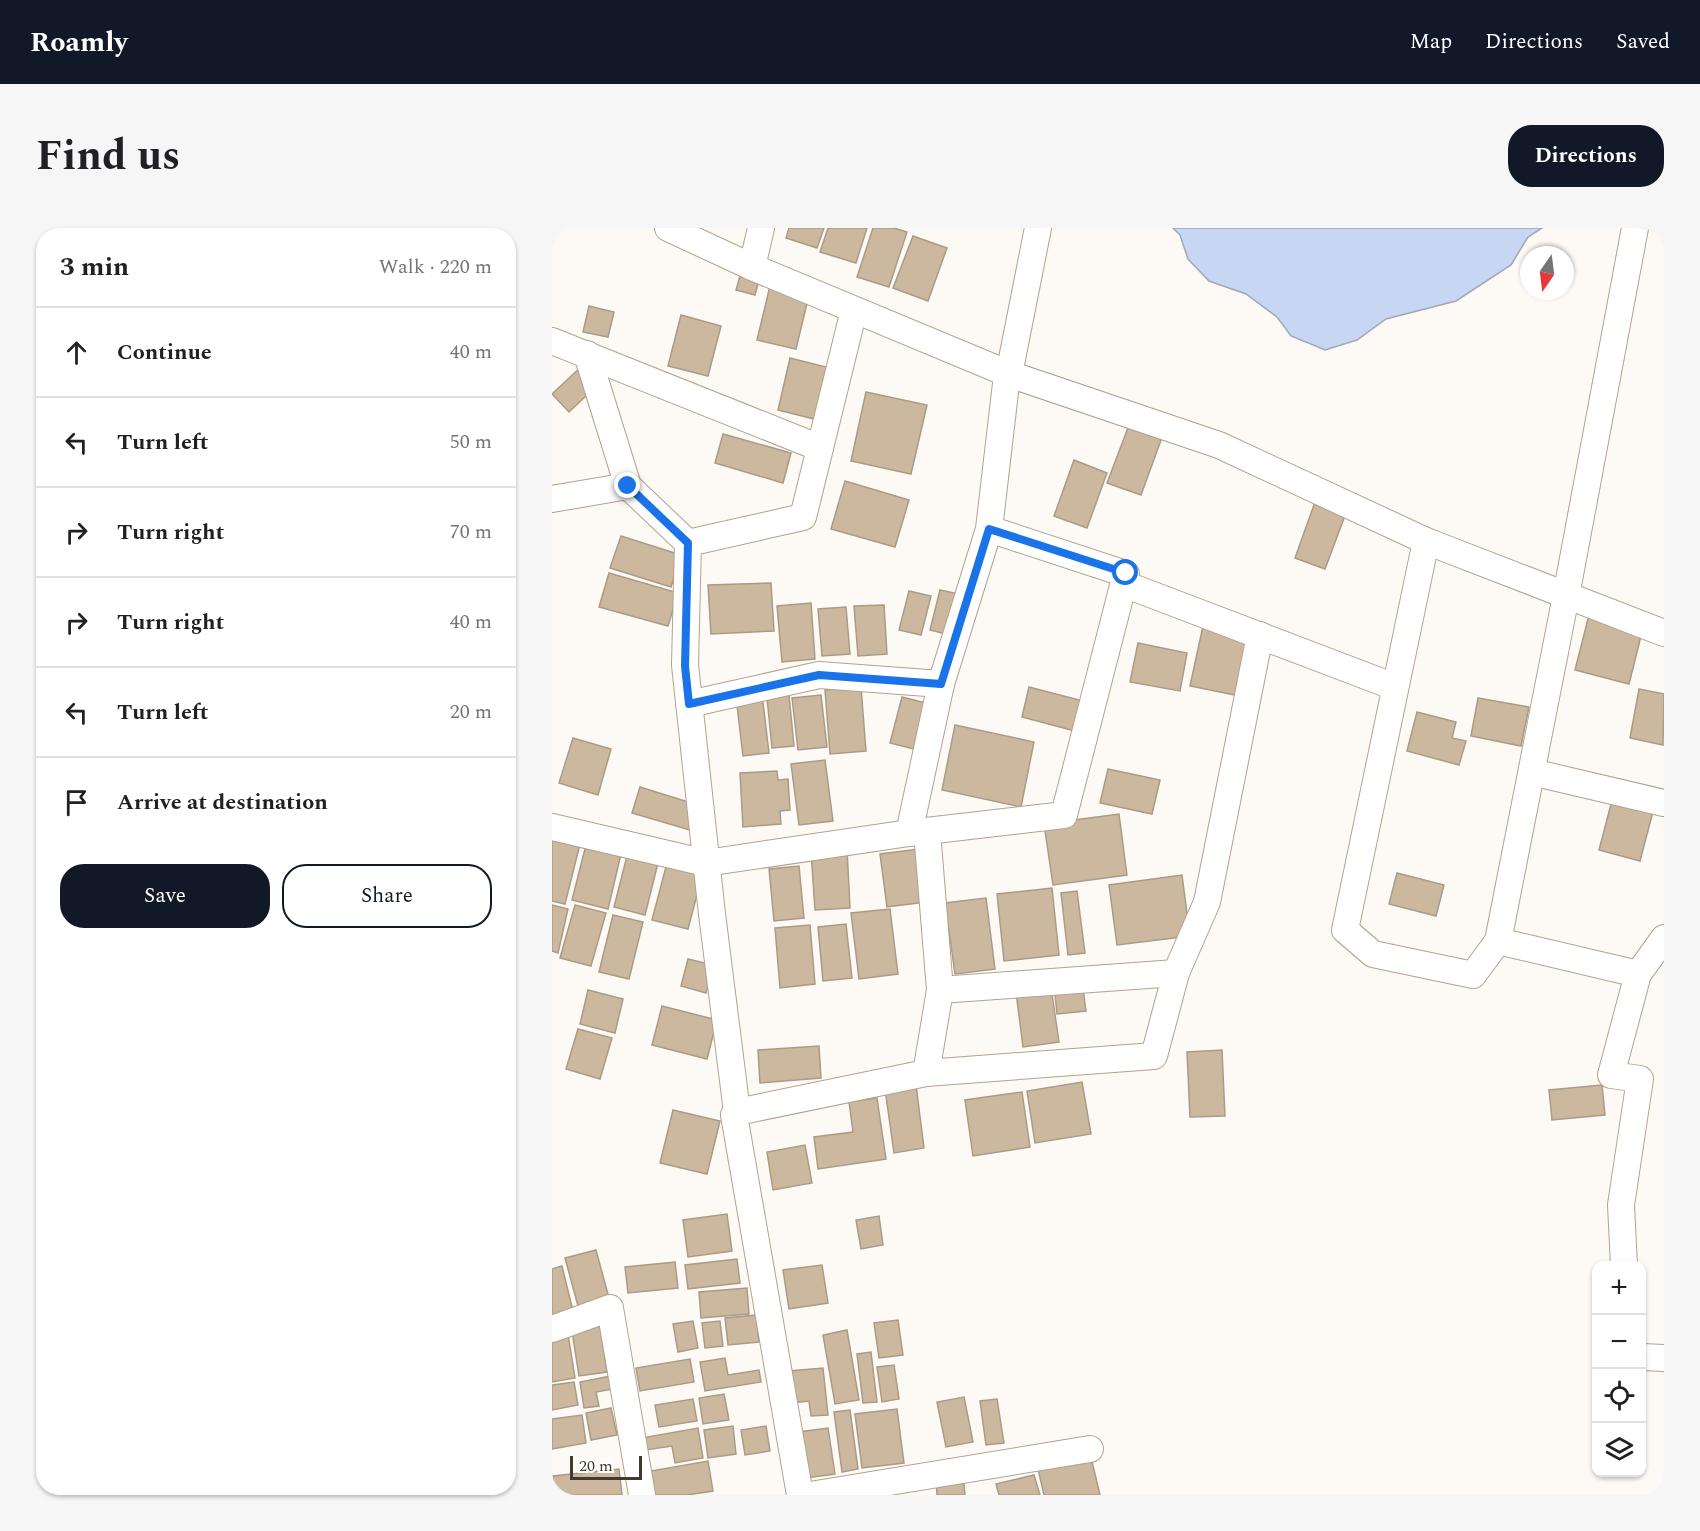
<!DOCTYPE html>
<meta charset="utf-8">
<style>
:root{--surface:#fff;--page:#f6f6f6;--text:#202124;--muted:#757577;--line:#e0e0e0;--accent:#111827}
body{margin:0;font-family:Spectral,serif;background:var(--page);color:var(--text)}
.controls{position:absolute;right:18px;bottom:18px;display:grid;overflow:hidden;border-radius:12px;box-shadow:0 2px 4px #0004}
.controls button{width:54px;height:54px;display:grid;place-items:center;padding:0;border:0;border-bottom:2px solid var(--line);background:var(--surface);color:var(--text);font:30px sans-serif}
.compass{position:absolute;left:968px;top:18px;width:54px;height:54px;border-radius:50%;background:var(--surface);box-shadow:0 2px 4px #0004;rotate:194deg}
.scale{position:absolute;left:18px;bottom:15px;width:72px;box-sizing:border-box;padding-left:6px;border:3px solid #413a31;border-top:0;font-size:16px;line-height:21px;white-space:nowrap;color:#413a31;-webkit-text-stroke:4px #fff;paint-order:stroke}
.stop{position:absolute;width:18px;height:18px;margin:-14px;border:4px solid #1a73e8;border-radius:50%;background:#fff}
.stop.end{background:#1a73e8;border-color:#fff;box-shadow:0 2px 6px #0008}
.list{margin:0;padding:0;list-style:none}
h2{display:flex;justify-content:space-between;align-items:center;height:78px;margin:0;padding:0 24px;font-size:26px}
h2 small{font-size:20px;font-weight:400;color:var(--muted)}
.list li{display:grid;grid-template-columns:39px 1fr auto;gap:18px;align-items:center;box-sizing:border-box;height:90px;padding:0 24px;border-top:2px solid var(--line)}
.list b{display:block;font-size:22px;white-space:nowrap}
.list em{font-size:20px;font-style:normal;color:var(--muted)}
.actions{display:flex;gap:12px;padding:18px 24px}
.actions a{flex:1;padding:14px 0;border:2px solid var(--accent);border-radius:24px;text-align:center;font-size:21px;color:var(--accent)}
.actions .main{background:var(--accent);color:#fff}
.icon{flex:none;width:33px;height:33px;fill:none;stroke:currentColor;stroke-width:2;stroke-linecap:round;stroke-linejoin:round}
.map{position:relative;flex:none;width:1112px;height:1267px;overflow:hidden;border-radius:24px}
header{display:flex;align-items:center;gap:36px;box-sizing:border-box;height:84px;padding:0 30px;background:var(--accent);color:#fff}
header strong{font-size:28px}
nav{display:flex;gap:33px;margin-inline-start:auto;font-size:21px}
.intro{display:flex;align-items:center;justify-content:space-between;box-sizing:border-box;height:144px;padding:0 36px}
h1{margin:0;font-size:42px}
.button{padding:15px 27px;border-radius:24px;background:var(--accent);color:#fff;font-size:21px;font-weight:700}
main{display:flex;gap:36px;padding:0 36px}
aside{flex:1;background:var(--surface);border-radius:24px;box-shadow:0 2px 4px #0004}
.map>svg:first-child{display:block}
</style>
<header>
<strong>Roamly</strong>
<nav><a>Map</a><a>Directions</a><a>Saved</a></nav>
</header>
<div class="intro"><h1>Find us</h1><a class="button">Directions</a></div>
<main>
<aside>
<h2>3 min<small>Walk · 220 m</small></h2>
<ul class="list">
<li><svg class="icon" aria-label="ahead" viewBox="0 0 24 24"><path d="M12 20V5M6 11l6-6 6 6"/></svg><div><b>Continue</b></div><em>40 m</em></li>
<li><svg class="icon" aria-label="left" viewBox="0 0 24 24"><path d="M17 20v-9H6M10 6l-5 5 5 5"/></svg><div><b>Turn left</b></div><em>50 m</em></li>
<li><svg class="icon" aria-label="right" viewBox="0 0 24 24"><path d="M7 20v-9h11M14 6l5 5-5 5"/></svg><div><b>Turn right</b></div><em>70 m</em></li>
<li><svg class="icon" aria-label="right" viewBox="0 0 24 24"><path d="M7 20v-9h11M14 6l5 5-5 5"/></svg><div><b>Turn right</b></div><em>40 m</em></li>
<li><svg class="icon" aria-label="left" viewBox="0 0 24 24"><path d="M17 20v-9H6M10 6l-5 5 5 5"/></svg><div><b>Turn left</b></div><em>20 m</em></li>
<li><svg class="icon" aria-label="arrive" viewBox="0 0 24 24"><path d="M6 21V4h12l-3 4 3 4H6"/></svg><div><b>Arrive at destination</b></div></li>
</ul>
<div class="actions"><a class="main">Save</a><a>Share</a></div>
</aside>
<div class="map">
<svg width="1112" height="1267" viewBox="0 0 1112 1267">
<rect width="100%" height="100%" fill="#fdfaf6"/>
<polygon fill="#c7d7f3" stroke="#9fa8b9" stroke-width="1.5" points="621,0 990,0 976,9 959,37 904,73 834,91 805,112 773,122 739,108 725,89 694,66 657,53 636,31 628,7"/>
<g fill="#ccb89e" stroke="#aa9b86" stroke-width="1.5">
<polygon points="237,0 272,0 265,20 234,10"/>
<polygon points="276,0 315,0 304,35 268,24"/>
<polygon points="321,0 342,0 355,4 337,59 305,49"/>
<polygon points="361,8 395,20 376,73 341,60"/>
<polygon points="188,48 207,52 203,67 184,62"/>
<polygon points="218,58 257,67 244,121 205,112"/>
<polygon points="37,78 62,84 56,109 31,104"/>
<polygon points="129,87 169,98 156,148 116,138"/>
<polygon points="238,130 282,141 270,193 226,182"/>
<polygon points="32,136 49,154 17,184 0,166"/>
<polygon points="314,164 375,177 359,246 299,233"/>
<polygon points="579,192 612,204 589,267 555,255"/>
<polygon points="171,206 239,225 231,255 163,235"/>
<polygon points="522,232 555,245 535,300 502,288"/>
<polygon points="293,253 357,272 343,319 279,301"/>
<polygon points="763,274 794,285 773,341 743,330"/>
<polygon points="69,308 129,327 119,359 58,340"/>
<polygon points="57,345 126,365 116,398 47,379"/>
<polygon points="219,355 222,403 159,406 156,357"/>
<polygon points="388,362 412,367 402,408 378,402"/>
<polygon points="357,363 379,368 369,407 347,402"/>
<polygon points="259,375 263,431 230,434 225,378"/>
<polygon points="332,377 335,426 306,428 302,378"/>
<polygon points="294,379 298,426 270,428 266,381"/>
<polygon points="1037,387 1091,400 1077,456 1023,442"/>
<polygon points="651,398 696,407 683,467 638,458"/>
<polygon points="586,415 635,425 628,463 578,454"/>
<polygon points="236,457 242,518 220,520 214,460"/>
<polygon points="309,459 314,523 278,526 273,462"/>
<polygon points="477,459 531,473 523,503 470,489"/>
<polygon points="1087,461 1112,466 1111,517 1078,510"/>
<polygon points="210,466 217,525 191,528 184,469"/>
<polygon points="269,467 275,519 246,522 240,470"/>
<polygon points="350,469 378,476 366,522 338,515"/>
<polygon points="926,470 977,479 969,518 919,508"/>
<polygon points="865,484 904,494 900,510 914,513 907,537 855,523"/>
<polygon points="403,497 482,514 469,579 390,562"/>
<polygon points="21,510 59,521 46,567 7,555"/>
<polygon points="273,532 281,593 247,597 239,536"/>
<polygon points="556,541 608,552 600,586 548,575"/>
<polygon points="225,543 226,552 236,551 238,582 228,583 229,596 191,599 188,545"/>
<polygon points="88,559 146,577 138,602 80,585"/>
<polygon points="1063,561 1104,572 1088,633 1047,622"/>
<polygon points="567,586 575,647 501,657 492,596"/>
<polygon points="0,609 28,616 13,676 0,673"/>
<polygon points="34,617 69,626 56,681 20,672"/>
<polygon points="295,621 298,680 263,682 259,623"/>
<polygon points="367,621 374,674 335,679 328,626"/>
<polygon points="75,628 106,635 93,687 62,679"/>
<polygon points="115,635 151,644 136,701 100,692"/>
<polygon points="247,638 252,690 222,693 217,641"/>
<polygon points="845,645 892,657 884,688 837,676"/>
<polygon points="630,647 638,708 565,717 557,657"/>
<polygon points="500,660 507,727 452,733 445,666"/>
<polygon points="525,663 533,725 516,727 509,665"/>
<polygon points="434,670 443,741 403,746 393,675"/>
<polygon points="0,677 16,681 6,725 0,723"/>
<polygon points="23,677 54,685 39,738 8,730"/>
<polygon points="338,681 346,746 307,751 299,685"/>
<polygon points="61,687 91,694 77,751 47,744"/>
<polygon points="294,696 300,750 271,753 266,699"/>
<polygon points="258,697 263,756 228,760 223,700"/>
<polygon points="136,731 161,737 154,765 129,758"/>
<polygon points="530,753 534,783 505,786 502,757"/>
<polygon points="499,759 507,814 471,819 464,764"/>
<polygon points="36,762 71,771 63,805 28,796"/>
<polygon points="110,778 165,792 155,831 100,817"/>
<polygon points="26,801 60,810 48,851 14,841"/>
<polygon points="267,818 269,850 208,855 206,822"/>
<polygon points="670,822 673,888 638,889 635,824"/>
<polygon points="530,854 539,906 483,915 475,863"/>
<polygon points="364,857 372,920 342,925 333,861"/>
<polygon points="1050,857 1053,887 1000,892 997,862"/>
<polygon points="470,864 478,919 421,928 413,872"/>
<polygon points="325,870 334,931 266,941 262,909 301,904 297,874"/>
<polygon points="121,882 168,893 155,946 108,935"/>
<polygon points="253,917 260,955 221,962 215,924"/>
<polygon points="175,986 180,1023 136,1029 131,992"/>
<polygon points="327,988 331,1017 309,1021 304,992"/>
<polygon points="44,1022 57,1070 26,1078 13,1030"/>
<polygon points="185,1031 188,1055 136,1061 133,1037"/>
<polygon points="123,1034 126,1060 76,1065 73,1039"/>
<polygon points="270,1037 276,1075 237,1081 231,1042"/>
<polygon points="10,1038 21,1083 0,1088 0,1041"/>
<polygon points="195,1060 197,1086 149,1090 147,1064"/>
<polygon points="204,1087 207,1114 176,1117 173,1090"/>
<polygon points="346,1092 351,1127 327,1130 322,1095"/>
<polygon points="141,1093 146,1120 126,1124 121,1096"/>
<polygon points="168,1093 171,1118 153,1120 150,1095"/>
<polygon points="48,1098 55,1144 27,1148 20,1103"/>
<polygon points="295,1102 307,1172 283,1176 271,1107"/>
<polygon points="16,1106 23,1150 0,1154 0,1108"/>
<polygon points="319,1124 325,1174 311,1175 305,1126"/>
<polygon points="173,1130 176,1147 207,1142 209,1154 153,1163 148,1134"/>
<polygon points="138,1131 142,1154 88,1163 84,1140"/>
<polygon points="342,1137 347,1171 330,1174 325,1139"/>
<polygon points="271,1140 276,1187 259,1188 257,1173 241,1175 237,1143"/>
<polygon points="59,1148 61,1161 44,1164 47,1178 32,1180 28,1154"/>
<polygon points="22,1154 26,1177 0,1182 0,1157"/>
<polygon points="172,1166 177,1192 151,1196 147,1170"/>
<polygon points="412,1169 421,1214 394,1219 385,1174"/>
<polygon points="141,1171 145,1193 107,1199 103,1177"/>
<polygon points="445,1171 452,1215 434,1217 428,1173"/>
<polygon points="59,1180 65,1207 39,1212 34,1185"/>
<polygon points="345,1181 352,1235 310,1240 303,1186"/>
<polygon points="298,1182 306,1241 290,1244 282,1184"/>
<polygon points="30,1187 34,1215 0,1221 0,1191"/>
<polygon points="181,1198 184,1226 156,1230 152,1202"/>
<polygon points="214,1198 218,1223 193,1227 189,1202"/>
<polygon points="146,1200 151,1230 123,1235 120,1218 87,1223 84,1211"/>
<polygon points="276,1200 283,1246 254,1250 247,1204"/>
<polygon points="537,1221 548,1267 492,1267 484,1232"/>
<polygon points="156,1233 161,1263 135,1267 96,1267 93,1244"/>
<polygon points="67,1241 70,1267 3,1267 1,1248"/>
<polygon points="411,1246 413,1267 385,1267 384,1248"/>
<polygon points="482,1247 488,1267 447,1267 444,1256"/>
</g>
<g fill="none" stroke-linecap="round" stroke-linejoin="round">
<g stroke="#b2a28e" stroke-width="28">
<g id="street">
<polyline points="116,0 200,39 457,146 667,217 874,313 1112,405"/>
<polyline points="1083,0 1014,368 946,713 1086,746"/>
<polyline points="200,39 209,0"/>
<polyline points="302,82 251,289 136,315 133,437 160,686 185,884 374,845"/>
<polyline points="0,113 268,220"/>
<polyline points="35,126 76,258"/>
<polyline points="0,271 76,258 136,315"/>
<polyline points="437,301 574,346 512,587 357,605 389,456 437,301 455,147 457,146 486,0"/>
<polyline points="874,313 793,702 821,726 921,747 946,713"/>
<polyline points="572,356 843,459"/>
<polyline points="137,476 267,447 389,456"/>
<polyline points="980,544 1112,575"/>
<polyline points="0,599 154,635 357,605"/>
<polyline points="375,604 388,762 374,845 602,828 624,745 655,674 708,407"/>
<polyline points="388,762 624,745"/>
<polyline points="185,884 182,887 248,1267"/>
<polyline points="1072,1038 1069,977 1088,851 1059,847 1086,746 1112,710"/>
<polyline points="0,1101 58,1080 90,1267"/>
<polyline points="1090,1129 1112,1130"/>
<polyline points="258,1267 538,1221"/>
</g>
</g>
<use href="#street" stroke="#fff" stroke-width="26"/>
</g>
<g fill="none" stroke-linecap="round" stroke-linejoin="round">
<polyline stroke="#1a73e8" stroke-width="8" points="76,258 136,315 133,438 137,476 267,447 389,456 437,301 574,345"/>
</g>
</svg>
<div class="controls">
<button>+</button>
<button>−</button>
<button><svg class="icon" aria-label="locate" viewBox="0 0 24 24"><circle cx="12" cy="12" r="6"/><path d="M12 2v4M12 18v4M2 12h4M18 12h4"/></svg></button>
<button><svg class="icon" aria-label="layers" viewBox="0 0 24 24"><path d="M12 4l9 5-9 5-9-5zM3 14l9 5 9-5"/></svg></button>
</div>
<svg class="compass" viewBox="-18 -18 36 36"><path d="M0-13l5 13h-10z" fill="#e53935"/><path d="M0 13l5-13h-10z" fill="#757577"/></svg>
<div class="scale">20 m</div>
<div class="stop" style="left:574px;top:345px"></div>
<div class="stop end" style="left:76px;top:258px"></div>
</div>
</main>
